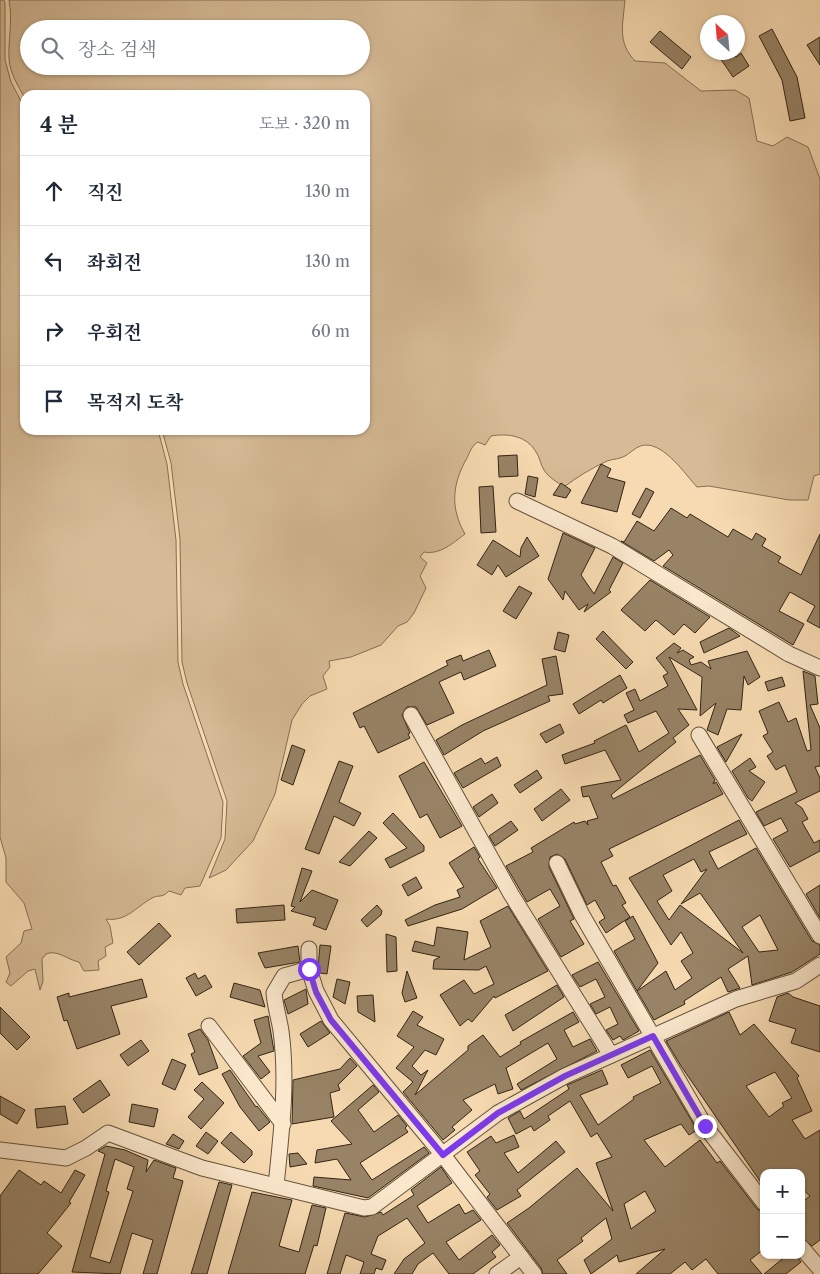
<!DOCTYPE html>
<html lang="ko">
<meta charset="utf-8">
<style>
:root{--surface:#fff;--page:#f6f6f7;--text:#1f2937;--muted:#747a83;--line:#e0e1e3}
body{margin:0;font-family:"Libre Caslon Text","Noto Serif KR",serif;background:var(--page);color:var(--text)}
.controls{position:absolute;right:15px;bottom:15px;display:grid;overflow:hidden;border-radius:10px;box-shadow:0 1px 4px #0004}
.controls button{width:45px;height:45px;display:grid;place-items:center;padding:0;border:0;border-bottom:1px solid var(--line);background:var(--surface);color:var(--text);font:25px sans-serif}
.compass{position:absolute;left:700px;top:15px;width:45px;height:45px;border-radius:50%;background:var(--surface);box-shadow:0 1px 4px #0004;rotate:334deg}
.stop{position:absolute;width:15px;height:15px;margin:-11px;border:4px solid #7c3aed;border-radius:50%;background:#fff}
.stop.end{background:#7c3aed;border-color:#fff;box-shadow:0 1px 5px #0008}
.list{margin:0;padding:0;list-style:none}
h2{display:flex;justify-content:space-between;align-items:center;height:65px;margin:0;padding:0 20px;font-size:21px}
h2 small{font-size:16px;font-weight:400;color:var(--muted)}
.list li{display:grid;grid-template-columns:32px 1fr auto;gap:15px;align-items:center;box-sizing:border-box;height:70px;padding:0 20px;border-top:1px solid var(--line)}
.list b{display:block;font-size:19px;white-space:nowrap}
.list em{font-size:16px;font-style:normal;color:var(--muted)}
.icon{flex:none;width:28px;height:28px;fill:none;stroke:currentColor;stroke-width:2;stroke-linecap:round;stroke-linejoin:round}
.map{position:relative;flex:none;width:820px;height:1274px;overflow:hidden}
.search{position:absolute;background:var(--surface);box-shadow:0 1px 4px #0004;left:20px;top:20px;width:350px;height:55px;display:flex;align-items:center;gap:12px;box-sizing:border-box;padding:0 18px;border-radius:28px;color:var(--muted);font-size:19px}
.panel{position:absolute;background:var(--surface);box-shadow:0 1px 4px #0004;left:20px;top:90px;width:350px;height:345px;border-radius:15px}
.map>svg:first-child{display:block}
</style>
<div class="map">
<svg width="820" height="1274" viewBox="0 0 820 1274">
<rect width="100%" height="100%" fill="#f7dab1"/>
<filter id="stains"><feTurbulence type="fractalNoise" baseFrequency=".004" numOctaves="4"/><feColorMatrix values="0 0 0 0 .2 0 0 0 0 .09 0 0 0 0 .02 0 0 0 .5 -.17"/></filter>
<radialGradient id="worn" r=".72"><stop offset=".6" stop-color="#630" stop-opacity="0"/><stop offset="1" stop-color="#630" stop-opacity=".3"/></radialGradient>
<g fill="#d6bb96" stroke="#847055" fill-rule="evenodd">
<path d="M 0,0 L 4,0 L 5,3 L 5,60 L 11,82 L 25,109 L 25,430 L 158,430 L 167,464 L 176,540 L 178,662 L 183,684 L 223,802 L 221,838 L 200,886 L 185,888 L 181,895 L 169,891 C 161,899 159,894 152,898 C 136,907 126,922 106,919 L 110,926 L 113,943 L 105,947 L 106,956 L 98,961 L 99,970 L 84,971 L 79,962 C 68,960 57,949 46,954 L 42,959 L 43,981 L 40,990 L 35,969 L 28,971 L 11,986 L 6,982 L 10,973 L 6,957 L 21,943 L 24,931 L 32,929 L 24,903 L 6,882 L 6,858 L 0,837 Z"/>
<path d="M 9,0 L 625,0 C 623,24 617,42 635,61 L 665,63 L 701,91 L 735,90 L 749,98 L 757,141 L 773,146 L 787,137 L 808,147 L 820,179 L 820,474 L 814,476 L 808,500 L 789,500 L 709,486 L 697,487 C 685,474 665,444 645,445 C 636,446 632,452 625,456 C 620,459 613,459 607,461 C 592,468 577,477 564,487 C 557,482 548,477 544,470 C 540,464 540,457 536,452 C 527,436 508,433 491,436 L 485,445 L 478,442 C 472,445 470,452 467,458 C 452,484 450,508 465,534 C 453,543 440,555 424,552 L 420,557 L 427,563 L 420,576 L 426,588 L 414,613 L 407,622 L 398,626 L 381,645 L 351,657 L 329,661 L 330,667 L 323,676 L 327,689 L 310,696 L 302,704 L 292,720 L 275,794 L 253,841 L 226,870 L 209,878 L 225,839 L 227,801 L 187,683 L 182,662 L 180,539 L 171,463 L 162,430 L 365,430 L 365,95 L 25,95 L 25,98 C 18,86 10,73 9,59 C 8,39 13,20 9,0 ZM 29,29 L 361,29 L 361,66 L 29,66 Z"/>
</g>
<g fill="#988366" stroke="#322414" fill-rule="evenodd">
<polygon points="772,29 797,77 805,118 790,121 782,80 759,36"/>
<polygon points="660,31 691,57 682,69 650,42"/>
<polygon points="820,37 820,65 807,45"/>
<polygon points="716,52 732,52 736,57 741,53 749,66 733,77"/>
<polygon points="517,455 518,476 499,477 498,456"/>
<polygon points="601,464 611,469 607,477 625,482 617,512 581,503"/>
<polygon points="528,476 538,478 535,497 525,494"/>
<polygon points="561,483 571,490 566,498 553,495"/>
<polygon points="493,486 496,532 481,533 479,487"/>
<polygon points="646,488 654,492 640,518 632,514"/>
<polygon points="671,508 687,518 690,514 728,537 733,529 752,540 756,533 766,539 762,546 781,557 778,562 801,575 820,534 820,628 807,621 815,606 790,592 779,611 804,624 793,645 663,566 673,555 669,550 654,561 621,541 624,542 637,521 654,531"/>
<polygon points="563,533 595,548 581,575 594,594 613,557 623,563 609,590 611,592 584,612 588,604 579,610 565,591 563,600 548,579"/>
<polygon points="527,537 539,556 506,577 498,565 492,575 477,565 493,540 520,557 521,548"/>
<polygon points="650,580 710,617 695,633 684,624 674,635 656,620 645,631 621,610"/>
<polygon points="519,586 532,593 516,619 503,611"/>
<polygon points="729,628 740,636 704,653 700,642"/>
<polygon points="603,631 633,662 626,669 596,639"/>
<polygon points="558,632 569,635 565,652 554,649"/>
<polygon points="674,643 681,648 677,653 683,650 694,657 689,660 691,665 701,662 711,669 708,661 747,651 760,677 748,685 744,676 741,710 727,709 718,735 707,730 716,703 700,716 702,677 669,657 697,710 678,709 689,725 673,738 676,742 611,795 613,799 700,755 715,780 713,784 716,782 723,794 609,849 613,856 601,862 613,886 616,885 626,903 622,905 630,917 606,933 599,922 605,918 595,900 587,905 565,859 557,854 550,857 549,867 574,919 570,921 584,944 561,957 538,919 560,906 550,889 527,902 506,866 533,852 531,848 574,822 575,824 585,821 588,825 587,821 598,818 589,796 583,797 581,787 621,780 605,750 565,764 562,755 595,743 594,741 626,725 639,752 669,733 656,711 628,723 624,715 634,710 626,693 635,689 640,701 668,686 663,676 668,673 656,658"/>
<polygon points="489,650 496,666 464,680 461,672 439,682 454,713 427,725 416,707 407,707 402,715 410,733 408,734 410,738 378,753 364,726 360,728 353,713 448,665 446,661 461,655 463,661"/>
<polygon points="556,656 563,694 548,696 550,701 483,731 444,755 436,740 462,725 547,685 542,659"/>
<polygon points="803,671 815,676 818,704 810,705 820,728 820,766 815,767 820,778 820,791 795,803 802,808 808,819 802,822 814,843 820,840 820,851 790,867 773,839 788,831 781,818 764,826 756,812 797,792 785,765 776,770 767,756 773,752 763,736 768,733 759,711 779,702 788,722 796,718 807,751 811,750"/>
<polygon points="620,675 627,688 603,703 601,700 579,714 573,704"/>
<polygon points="782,677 785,686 768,691 765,682"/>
<polygon points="560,724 564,733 546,743 540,734"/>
<polygon points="742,734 726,762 717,747"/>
<polygon points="292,745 305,750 293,785 281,780"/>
<polygon points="497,757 501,766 463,788 454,773 481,758 485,764"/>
<polygon points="750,758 756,767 749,771 765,782 752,801 748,798 732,771"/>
<polygon points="339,761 353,766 339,802 361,813 354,826 334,816 319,854 305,849"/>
<polygon points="424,762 462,826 440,838 427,814 420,818 399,776"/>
<polygon points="537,770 542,778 520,793 514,785"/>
<polygon points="561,789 570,800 542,821 534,809"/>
<polygon points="492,794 498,803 479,817 473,807"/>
<polygon points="393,813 424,846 424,851 390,868 385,859 407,848 383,823"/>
<path d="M 739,820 L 747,834 L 709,852 L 718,869 L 756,848 L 812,941 L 820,945 L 820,954 L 792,972 L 752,985 L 748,956 L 728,969 L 740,988 L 728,992 L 721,977 L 684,1001 L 685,1004 L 654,1020 L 637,991 L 666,971 L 675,990 L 692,978 L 681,961 L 693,953 L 681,932 L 671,945 L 629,878 ZM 694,859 L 701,872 L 707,869 L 681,904 L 700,893 L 743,953 L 680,905 L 669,920 L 657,901 L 672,891 L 663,875 ZM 760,915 L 778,950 L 759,952 L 742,927 Z"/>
<polygon points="511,821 518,830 495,846 489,836"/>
<polygon points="369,831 377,838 350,866 339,862"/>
<polygon points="474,847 480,857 478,859 497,888 462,909 408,926 405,920 435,905 460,897 457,890 464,887 449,863"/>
<polygon points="302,868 312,871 300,902 312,890 338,900 326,930 313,925 316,918 291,911 295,907 291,906"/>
<polygon points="416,877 422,888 408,896 402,885"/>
<polygon points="820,885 820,918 806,894"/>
<polygon points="284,905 285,920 237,923 236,909"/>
<polygon points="377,905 382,911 381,915 367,927 361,920"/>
<polygon points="508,906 548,971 495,998 494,996 472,1022 468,1019 460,1026 440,995 464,980 474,994 494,984 486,966 479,970 433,969 434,960 440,957 412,951 415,941 434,946 437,927 468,932 464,960 491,947 480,921"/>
<polygon points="633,916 658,963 637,991 614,951 635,939 625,921"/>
<polygon points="159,923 171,936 139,965 127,952"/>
<polygon points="386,934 396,937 397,971 387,972"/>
<polygon points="320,945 331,946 327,974 320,973 318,968"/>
<polygon points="298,946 300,962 265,968 258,953"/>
<polygon points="598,962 639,1031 623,1040 620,1036 613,1040 606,1030 618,1024 610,1007 596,1014 590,1004 605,997 596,979 580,987 572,975"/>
<polygon points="407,971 417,998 405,1002 402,993"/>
<polygon points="195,973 198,979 205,975 212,987 196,996 186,978"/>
<polygon points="142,979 147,997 111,1006 120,1034 77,1049 67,1020 64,1021 57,997 69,993 69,997"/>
<polygon points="337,979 350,982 345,1004 333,997"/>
<polygon points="234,983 260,990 265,1007 230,997"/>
<polygon points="557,985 564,997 513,1031 505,1015"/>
<polygon points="306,989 308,1004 288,1014 284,1000"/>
<polygon points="788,993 793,997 820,1006 820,1052 791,1043 796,1029 769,1021 777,997"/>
<polygon points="373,995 375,1022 358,1012 357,996"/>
<polygon points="0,1007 30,1037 17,1050 0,1033"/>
<polygon points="413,1011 423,1017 417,1025 444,1039 436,1055 425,1050 412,1066 421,1075 428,1070 415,1095 468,1050 468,1046 483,1035 500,1057 521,1044 520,1042 573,1012 579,1022 564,1030 573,1047 590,1039 597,1051 521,1090 517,1084 557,1059 548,1043 506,1068 513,1089 498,1094 495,1084 463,1100 472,1110 452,1127 455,1130 443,1140 403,1092 413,1082 396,1068 414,1047 397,1036"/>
<path d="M 729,1012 L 740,1035 L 754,1024 L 799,1076 L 797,1078 L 812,1111 L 792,1120 L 805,1139 L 820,1130 L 820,1240 L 812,1246 L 801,1238 L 801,1203 L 810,1196 L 801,1188 L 801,1173 L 764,1173 L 764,1187 L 681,1066 L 666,1041 ZM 775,1072 L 792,1098 L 782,1103 L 784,1106 L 769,1117 L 746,1086 Z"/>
<polygon points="268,1016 274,1051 258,1056 270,1072 261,1079 243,1056 261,1043 254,1020"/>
<polygon points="321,1021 330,1033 308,1047 300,1034"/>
<polygon points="200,1029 208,1040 218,1068 199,1075 191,1054 195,1052 188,1034"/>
<polygon points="141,1040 149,1051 128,1066 120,1055"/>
<path d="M 650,1050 L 697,1130 L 689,1135 L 681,1124 L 644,1140 L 665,1167 L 700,1140 L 717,1163 L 720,1161 L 757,1209 L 764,1212 L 764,1249 L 750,1260 L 762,1274 L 718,1274 L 706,1259 L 692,1270 L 685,1262 L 670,1274 L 636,1274 L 665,1249 L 619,1262 L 617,1255 L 591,1274 L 584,1260 L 612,1239 L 606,1218 L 581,1238 L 583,1241 L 557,1260 L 567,1274 L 543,1274 L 541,1268 L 507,1223 L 529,1208 L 577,1168 L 613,1211 L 596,1163 L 612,1157 L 597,1133 L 591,1137 L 570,1101 L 548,1116 L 550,1120 L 534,1131 L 531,1126 L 516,1134 L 508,1118 L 520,1111 L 524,1119 L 569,1089 L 567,1085 L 602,1070 L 608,1084 L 580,1095 L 598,1125 L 634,1099 L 633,1097 L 661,1083 L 652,1066 L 628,1078 L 621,1065 ZM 645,1191 L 656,1211 L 631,1229 L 624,1204 Z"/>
<polygon points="350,1058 357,1066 338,1085 340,1090 330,1093 334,1117 292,1124 293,1080 340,1069"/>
<polygon points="172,1059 186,1065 175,1090 162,1084"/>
<polygon points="230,1070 256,1107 257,1106 270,1122 259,1131 240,1107 222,1074"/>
<polygon points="100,1080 110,1095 83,1113 73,1099"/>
<polygon points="202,1082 224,1103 201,1129 188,1117 204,1099 194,1090"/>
<polygon points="373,1085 379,1092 358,1110 374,1132 398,1115 407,1126 405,1128 408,1132 360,1163 372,1180 424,1147 429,1153 368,1198 313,1186 314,1177 351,1180 337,1159 315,1163 317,1150 352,1144 331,1121"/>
<polygon points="0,1096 25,1110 17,1124 0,1114"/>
<polygon points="132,1104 158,1109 154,1127 129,1122"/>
<polygon points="65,1106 68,1124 37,1128 35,1109"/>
<polygon points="206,1132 218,1141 208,1154 196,1146"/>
<polygon points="231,1132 252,1151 252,1155 244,1163 221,1143"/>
<polygon points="173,1134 184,1141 179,1149 166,1144"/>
<polygon points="514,1135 519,1147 504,1153 518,1173 556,1141 565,1152 517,1190 521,1196 497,1210 487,1197 490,1194 475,1175 480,1171 467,1152 491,1136 496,1143"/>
<path d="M 106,1146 L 125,1150 L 148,1160 L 146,1172 L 154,1160 L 176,1168 L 173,1178 L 183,1181 L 157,1274 L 143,1274 L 153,1240 L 132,1233 L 120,1274 L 72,1272 L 105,1154 L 98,1151 ZM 115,1159 L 134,1167 L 127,1189 L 133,1191 L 110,1263 L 90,1257 L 109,1192 L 106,1191 Z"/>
<polygon points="298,1153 307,1164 290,1167 289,1154"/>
<polygon points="441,1167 452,1183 417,1206 428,1223 459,1204 465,1214 473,1210 481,1220 446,1242 459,1260 492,1235 500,1245 492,1252 496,1257 473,1274 449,1274 433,1253 418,1264 412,1274 394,1274 404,1259 425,1243 407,1218 378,1236 371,1254 386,1260 382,1270 376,1268 374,1274 360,1274 364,1262 346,1255 340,1274 327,1274 345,1213 365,1217 381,1212 383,1215 414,1195 411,1190"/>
<polygon points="19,1170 41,1185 44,1181 61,1193 75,1170 85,1175 69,1202 71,1203 47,1233 62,1246 38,1274 0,1274 0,1196"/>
<polygon points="219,1182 232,1185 207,1274 191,1274"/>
<polygon points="252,1192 292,1200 279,1246 299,1252 312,1205 326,1208 317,1246 314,1245 305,1274 228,1274"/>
<polygon points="787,1255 796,1255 801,1262 786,1274 764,1274"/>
</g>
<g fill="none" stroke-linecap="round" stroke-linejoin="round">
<g stroke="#63523b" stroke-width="17">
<g id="street">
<polyline points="517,501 612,546 789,654 820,668"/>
<polyline points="411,715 511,894 611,1055"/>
<polyline points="699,735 820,936"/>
<polyline points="557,863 582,915 705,1126 764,1203"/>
<polyline points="309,949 309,969 316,991 331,1020 443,1155 534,1274"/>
<polyline points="209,1026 283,1124"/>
<polyline points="0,1150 66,1158 86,1148 108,1133 202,1168 364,1208 372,1207 498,1113 565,1076 736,999 796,981 820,965"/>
<path d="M 276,1186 C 281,1135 288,1083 281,1031 C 279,1018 275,1006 274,993 L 284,976 L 309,969"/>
<polyline points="801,1247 820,1269"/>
<polyline points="497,1274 521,1257"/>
</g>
</g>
<use href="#street" stroke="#fae7cc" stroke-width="15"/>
</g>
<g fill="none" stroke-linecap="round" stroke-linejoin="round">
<polyline stroke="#7c3aed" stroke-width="6" points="309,969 316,992 331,1020 443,1155 498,1113 565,1076 653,1036 705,1126"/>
</g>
<rect width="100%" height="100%" filter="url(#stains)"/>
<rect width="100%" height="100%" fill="url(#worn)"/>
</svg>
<div class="controls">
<button>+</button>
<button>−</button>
</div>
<svg class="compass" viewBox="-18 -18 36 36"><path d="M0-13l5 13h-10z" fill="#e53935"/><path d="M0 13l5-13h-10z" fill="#747a83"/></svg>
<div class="stop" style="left:309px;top:969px"></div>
<div class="stop end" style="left:705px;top:1126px"></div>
<div class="search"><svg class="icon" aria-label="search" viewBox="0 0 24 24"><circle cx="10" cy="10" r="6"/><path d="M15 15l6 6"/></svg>장소 검색</div>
<section class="panel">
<h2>4 분<small>도보 · 320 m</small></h2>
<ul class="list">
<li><svg class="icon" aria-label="ahead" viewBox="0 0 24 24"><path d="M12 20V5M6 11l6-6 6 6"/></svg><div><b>직진</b></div><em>130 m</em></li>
<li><svg class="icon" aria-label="left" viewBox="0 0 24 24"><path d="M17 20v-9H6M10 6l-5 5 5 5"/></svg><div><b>좌회전</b></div><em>130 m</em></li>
<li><svg class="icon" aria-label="right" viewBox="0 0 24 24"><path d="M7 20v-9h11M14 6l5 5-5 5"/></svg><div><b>우회전</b></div><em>60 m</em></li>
<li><svg class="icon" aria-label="arrive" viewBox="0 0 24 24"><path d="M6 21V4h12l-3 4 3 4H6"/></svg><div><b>목적지 도착</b></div></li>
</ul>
</section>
</div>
